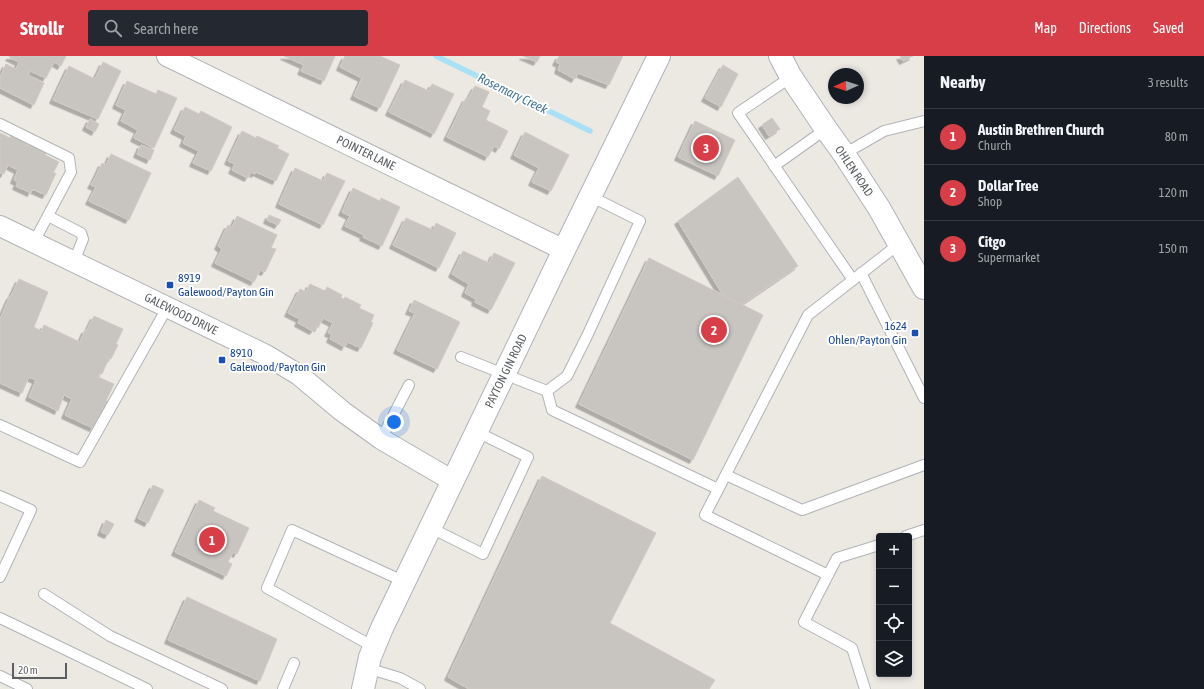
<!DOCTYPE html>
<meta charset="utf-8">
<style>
:root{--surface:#171b24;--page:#242831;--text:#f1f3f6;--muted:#9ea1a6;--line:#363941;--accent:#d83e47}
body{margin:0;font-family:"Asap Condensed",sans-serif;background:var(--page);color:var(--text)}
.controls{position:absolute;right:12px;bottom:12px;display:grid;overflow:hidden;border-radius:4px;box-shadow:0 2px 6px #0003}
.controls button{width:36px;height:36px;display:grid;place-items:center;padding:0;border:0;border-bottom:1px solid var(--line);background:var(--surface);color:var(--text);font:20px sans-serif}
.compass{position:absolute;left:828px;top:12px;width:36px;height:36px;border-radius:50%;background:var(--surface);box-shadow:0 2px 6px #0003;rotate:267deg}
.scale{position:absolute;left:12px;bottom:10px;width:55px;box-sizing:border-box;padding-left:4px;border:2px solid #5b5f62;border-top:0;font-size:11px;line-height:14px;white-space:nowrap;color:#5b5f62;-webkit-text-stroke:3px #fff;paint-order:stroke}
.you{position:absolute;left:394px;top:366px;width:14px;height:14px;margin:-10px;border:3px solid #fff;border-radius:50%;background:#1a73e8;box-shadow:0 0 0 6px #1a73e833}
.badge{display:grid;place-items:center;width:26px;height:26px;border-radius:50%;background:var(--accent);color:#fff;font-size:13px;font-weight:700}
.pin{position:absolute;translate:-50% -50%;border:2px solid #fff;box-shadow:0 1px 4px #0006}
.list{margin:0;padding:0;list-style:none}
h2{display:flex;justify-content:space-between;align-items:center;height:52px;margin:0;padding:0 16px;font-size:17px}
h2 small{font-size:13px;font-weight:400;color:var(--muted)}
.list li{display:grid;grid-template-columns:26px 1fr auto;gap:12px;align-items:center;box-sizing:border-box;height:56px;padding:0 16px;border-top:1px solid var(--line)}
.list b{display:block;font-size:15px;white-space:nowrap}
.list p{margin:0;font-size:13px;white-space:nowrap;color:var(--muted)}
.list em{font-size:13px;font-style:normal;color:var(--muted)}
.icon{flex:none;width:22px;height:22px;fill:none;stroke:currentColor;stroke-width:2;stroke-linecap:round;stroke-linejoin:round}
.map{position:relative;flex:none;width:924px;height:633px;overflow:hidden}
header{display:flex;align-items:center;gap:24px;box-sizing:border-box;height:56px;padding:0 20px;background:var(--accent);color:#fff}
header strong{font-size:19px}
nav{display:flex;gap:22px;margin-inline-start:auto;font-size:14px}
.search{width:280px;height:36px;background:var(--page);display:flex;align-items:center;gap:10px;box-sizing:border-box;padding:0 14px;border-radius:4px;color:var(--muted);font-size:15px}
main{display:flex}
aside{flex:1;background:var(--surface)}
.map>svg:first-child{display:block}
</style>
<header>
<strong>Strollr</strong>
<div class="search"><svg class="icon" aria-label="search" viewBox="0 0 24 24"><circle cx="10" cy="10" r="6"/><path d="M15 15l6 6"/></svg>Search here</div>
<nav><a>Map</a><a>Directions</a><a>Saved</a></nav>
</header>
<main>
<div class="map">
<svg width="924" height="633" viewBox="0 0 924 633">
<defs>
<filter id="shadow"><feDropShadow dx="-3.5" dy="3.5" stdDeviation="0" flood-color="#0004"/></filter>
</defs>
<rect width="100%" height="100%" fill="#ece9e3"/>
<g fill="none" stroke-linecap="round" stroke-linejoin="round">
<polyline stroke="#a9e0f6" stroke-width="5.5" points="436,0 590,75"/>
</g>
<g fill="#c8c4c0" stroke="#d1cac2" filter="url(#shadow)">
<polygon points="10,0 66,0 61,10 54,6 46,22 30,15 28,19 44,27 34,49 0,32 0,21 6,8 16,13 19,6 9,1"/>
<polygon points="284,0 335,0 324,25 301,15 304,9"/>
<polygon points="345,0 380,0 400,9 380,52 354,40 362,22 340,11"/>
<polygon points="523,0 540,0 537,6"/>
<polygon points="559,0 623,0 609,29 578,17 575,23 558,14 560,8 556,6"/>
<polygon points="900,0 913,0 903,5"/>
<polygon points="103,6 121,15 98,63 53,44 69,10 95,23"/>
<polygon points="723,9 738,18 721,51 705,42"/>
<polygon points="405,24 429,35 432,28 454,38 434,78 389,56"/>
<polygon points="127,25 156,38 158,34 177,42 154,92 134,82 138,74 121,65 126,54 116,49"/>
<polygon points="475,30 489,36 482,51 490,55 486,64 508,75 499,93 494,90 488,101 447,81 466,42 468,43"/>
<polygon points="185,51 199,58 201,55 232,71 211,115 193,107 199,95 183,87 186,80 174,74"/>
<polygon points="772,62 780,73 769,80 762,69"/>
<polygon points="90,63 99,68 95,76 86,71"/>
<polygon points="695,65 735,84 718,120 678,101"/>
<polygon points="242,75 256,82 257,80 279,90 277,92 289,98 276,125 256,116 255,118 251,116 248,122 232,114 235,108 228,105"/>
<polygon points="525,76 569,99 551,135 532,126 539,112 514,99"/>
<polygon points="0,77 10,82 12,78 27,85 26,88 30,90 30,88 47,95 45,99 59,106 53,117 56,117 46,139 32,133 31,137 16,130 18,126 14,124 18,114 8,109 4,118 0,117 0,118"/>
<polygon points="141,89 154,94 150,104 137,98"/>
<polygon points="111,98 151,117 129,164 89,145 96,131 91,129 94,124 102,107 106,109"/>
<polygon points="295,112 323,125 327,117 345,125 323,169 279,148"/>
<polygon points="738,121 798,210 741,249 723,239 678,165"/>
<polygon points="353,132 380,145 381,142 400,151 382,190 363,181 364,179 345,170 350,160 342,156"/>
<polygon points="269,159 281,164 278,169 267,164"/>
<polygon points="237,160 277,179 271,192 276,193 265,216 260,214 254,226 215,207 222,193 218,190 228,169 232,171"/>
<polygon points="406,162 433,174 436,167 456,177 439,212 393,189"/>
<polygon points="463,195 489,207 494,197 515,207 491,254 475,246 476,243 465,237 469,228 452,218"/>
<polygon points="649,202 763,259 693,404 579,348"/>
<polygon points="19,223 48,236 34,271 41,275 44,269 80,286 85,274 87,274 94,260 123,273 116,288 118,289 111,303 109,302 102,318 100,317 98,321 114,328 106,345 109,346 103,359 100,358 93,372 65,359 72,343 64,339 58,355 29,341 36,324 29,321 22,337 0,327 0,263 10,240 11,240"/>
<polygon points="310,228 325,235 327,231 342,239 341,242 344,243 345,241 361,249 359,252 374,259 371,266 373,267 361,292 347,286 345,291 330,283 332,278 328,277 333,267 323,262 318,272 316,271 313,275 298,267 300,263 288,257 300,233 306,236"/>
<polygon points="414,244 460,266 437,313 397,294 415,257 409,255"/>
<polygon points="542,420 656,477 610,567 715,624 709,633 469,633 448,621"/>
<polygon points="153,429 164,434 148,467 138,462"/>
<polygon points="199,444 215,452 213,455 249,472 237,498 233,496 228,506 232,508 226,520 175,496"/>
<polygon points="106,464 114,468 108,479 101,476"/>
<polygon points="187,541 277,583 260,625 168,584"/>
</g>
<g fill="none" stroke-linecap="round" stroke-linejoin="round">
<g stroke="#b1b4b7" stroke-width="12">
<g id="lane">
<polyline points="791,21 738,57 853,224"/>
<polyline points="0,68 69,102 71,116 34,186"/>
<polyline points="844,98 884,75 924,65"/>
<polyline points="774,110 826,73"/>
<polyline points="48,160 81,177 83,183 74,206"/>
<polyline points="861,217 924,342"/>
<polyline points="461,301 547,335 552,354 718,433"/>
<polyline points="547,335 567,320 587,280 640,165 590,140"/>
<polyline points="0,369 80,406 167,252"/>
<polyline points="381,383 409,329"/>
<polyline points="726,419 802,454 924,409"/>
<polyline points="0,440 31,454 0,521"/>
<polyline points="431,472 483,498 528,401 477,376"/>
<polyline points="906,480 924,474"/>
<polyline points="879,489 837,502 828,519 705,459 808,259 899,188"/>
<polyline points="828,519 804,566 852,592 865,633"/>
<polyline points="44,538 110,580 222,633"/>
<polyline points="0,562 147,633"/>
<polyline points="374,591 267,532 292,474 405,526"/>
<polyline points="367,612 400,622 420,633"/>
<polyline points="0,620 27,633"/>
<polyline points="283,633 294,607"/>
</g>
</g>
<g stroke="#b1b4b7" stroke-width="22">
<g id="street">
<polyline points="167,0 564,194"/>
<polyline points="0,170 266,299 299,319 342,355 381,383 453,425"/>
</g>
</g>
<g stroke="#b0b3b7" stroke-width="24">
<g id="secondary">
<polyline points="780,0 791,21 826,73 844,98 879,152 924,232"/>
<polyline points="363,633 370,601 382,572 564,194 659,0"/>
</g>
</g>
<use href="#lane" stroke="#fff" stroke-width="10"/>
<use href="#street" stroke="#fff" stroke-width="20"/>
<use href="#secondary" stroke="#fff" stroke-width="22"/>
</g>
<g fill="#1a4fb4" stroke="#fff" stroke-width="1.5">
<rect x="166" y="225" width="8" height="8" rx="2"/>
<rect x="911" y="273" width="8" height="8" rx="2"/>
<rect x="218" y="300" width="8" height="8" rx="2"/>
</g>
<g text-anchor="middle" stroke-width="4" stroke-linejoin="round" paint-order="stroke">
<g font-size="12" fill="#5b5f62" stroke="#fff">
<text transform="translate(366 97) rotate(26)" y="4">POINTER LANE</text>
<text transform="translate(854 115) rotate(56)" y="4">OHLEN ROAD</text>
<text transform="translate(181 258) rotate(26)" y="4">GALEWOOD DRIVE</text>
<text transform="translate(506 315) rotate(-64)" y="4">PAYTON GIN ROAD</text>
</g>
<g font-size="12" fill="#164399" stroke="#fff" text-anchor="start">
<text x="178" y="226">8919<tspan x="178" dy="14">Galewood/Payton Gin</tspan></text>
<text x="907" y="274" text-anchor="end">1624<tspan x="907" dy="14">Ohlen/Payton Gin</tspan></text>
<text x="230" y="301">8910<tspan x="230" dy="14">Galewood/Payton Gin</tspan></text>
</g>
<g font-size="13" font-style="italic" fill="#437796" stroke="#fff">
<text transform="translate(513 37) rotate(26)" y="5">Rosemary Creek</text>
</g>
</g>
</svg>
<div class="controls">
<button>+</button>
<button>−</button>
<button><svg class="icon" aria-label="locate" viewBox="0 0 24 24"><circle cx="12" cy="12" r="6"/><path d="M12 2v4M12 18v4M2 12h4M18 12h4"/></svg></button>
<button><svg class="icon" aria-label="layers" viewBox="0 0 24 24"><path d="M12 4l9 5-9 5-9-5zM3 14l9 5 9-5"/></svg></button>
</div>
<svg class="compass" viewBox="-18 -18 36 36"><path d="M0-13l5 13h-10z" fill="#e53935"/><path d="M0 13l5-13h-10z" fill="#9ea1a6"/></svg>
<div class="scale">20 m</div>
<div class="you"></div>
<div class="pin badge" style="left:212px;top:484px">1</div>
<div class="pin badge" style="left:714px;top:274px">2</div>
<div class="pin badge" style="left:706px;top:92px">3</div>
</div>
<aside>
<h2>Nearby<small>3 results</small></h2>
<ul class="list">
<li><span class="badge">1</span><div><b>Austin Brethren Church</b><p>Church</p></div><em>80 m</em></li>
<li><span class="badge">2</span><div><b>Dollar Tree</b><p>Shop</p></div><em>120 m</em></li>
<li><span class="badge">3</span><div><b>Citgo</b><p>Supermarket</p></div><em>150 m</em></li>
</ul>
</aside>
</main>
